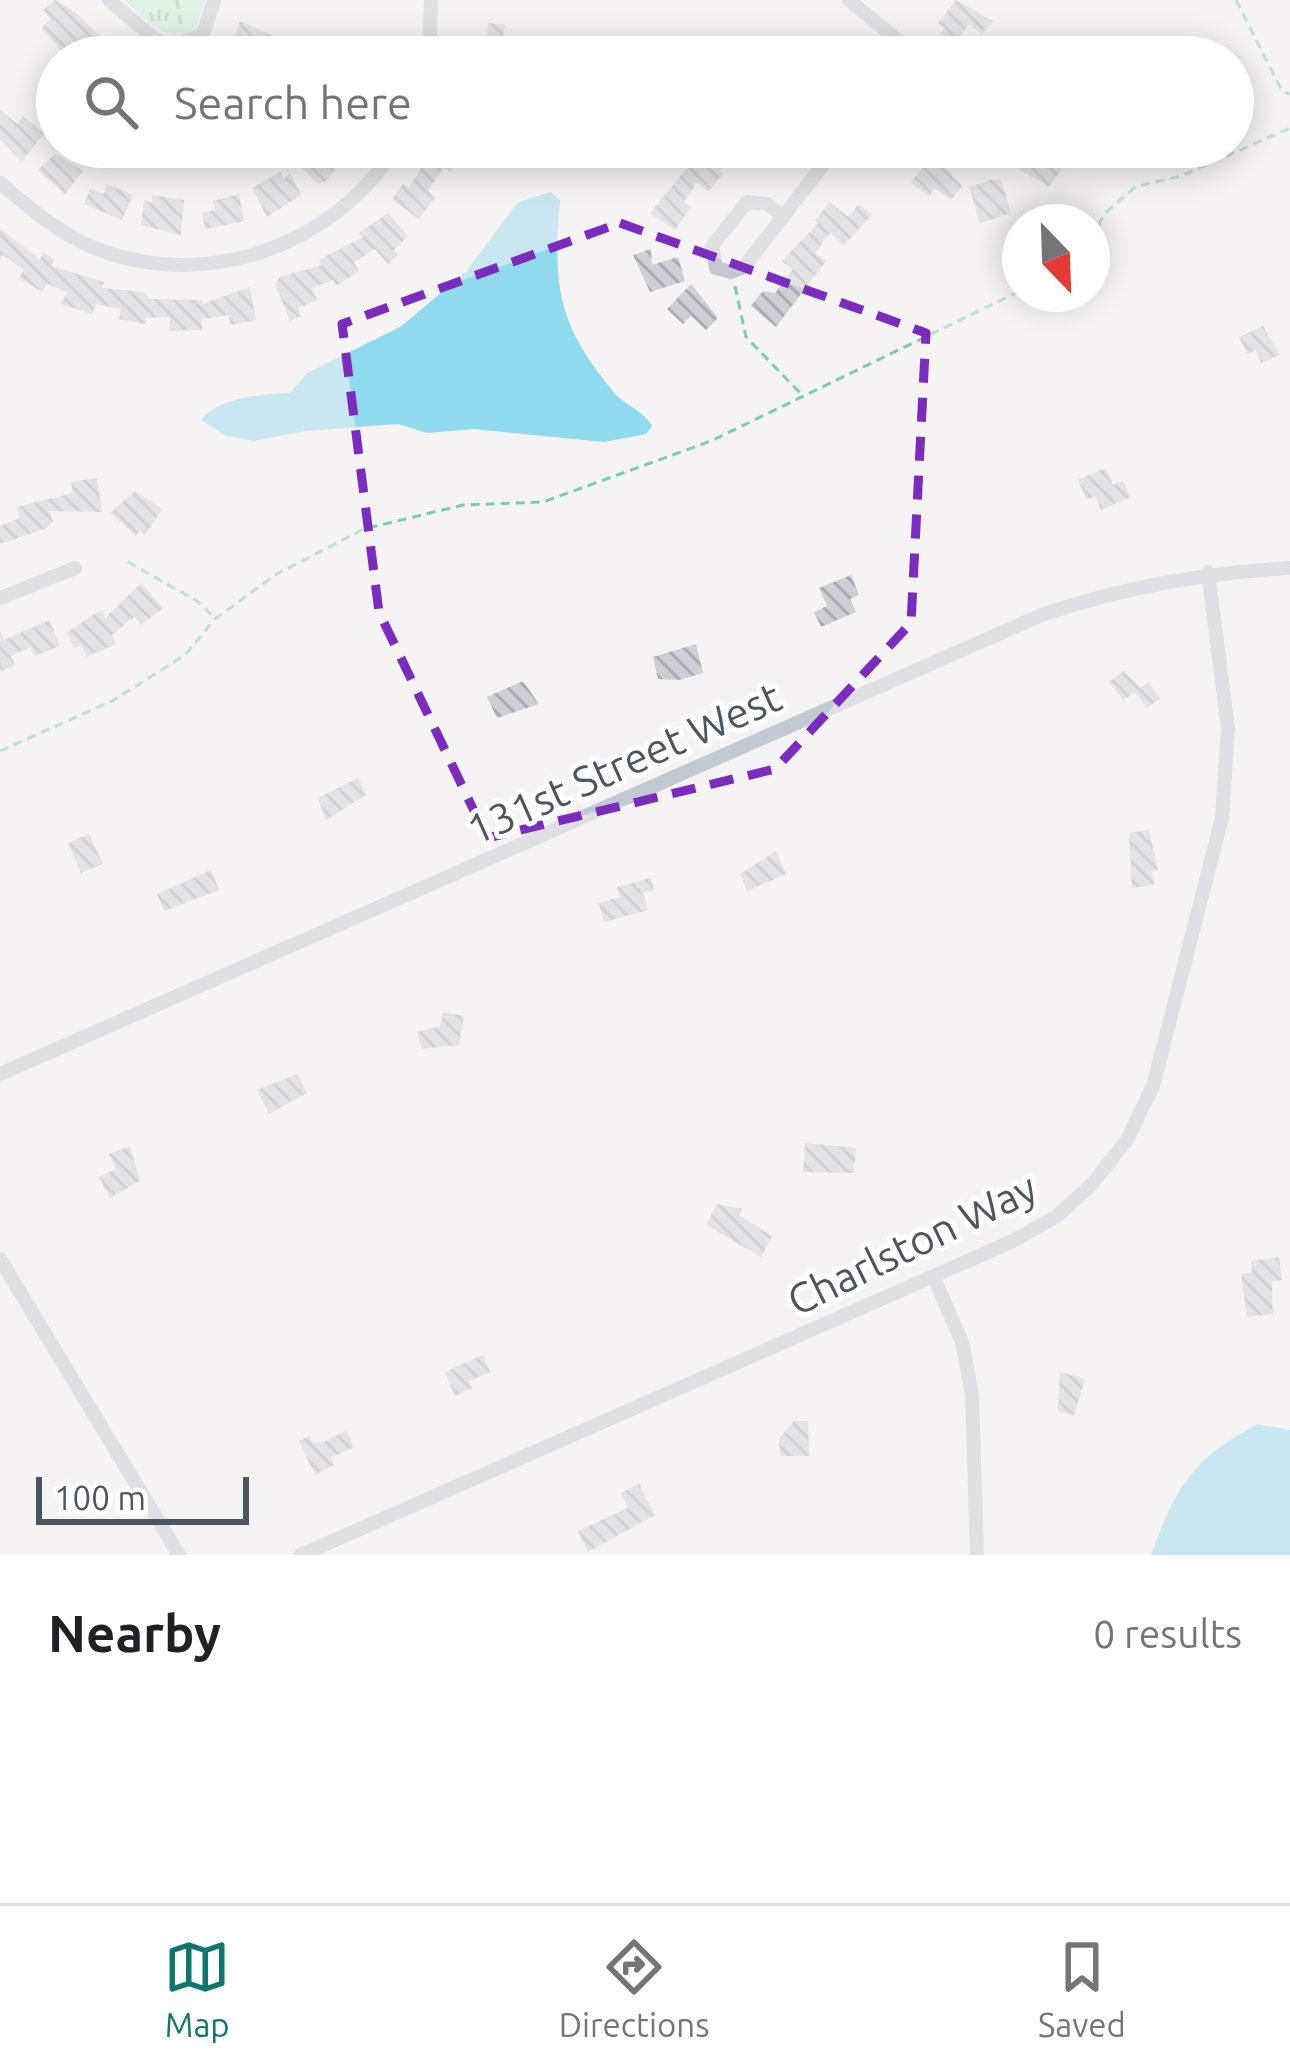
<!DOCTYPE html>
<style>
:root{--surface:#fff;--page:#f6f6f6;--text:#202124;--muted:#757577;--line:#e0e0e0;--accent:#0f766e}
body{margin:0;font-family:Ubuntu,sans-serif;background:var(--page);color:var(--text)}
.compass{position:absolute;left:1002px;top:204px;width:108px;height:108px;border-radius:50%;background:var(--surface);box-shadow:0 6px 30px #0003;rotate:157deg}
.scale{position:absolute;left:36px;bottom:30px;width:213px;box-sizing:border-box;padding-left:12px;border:6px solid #4a5661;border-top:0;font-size:33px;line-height:42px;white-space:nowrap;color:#4a5661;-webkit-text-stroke:9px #fff;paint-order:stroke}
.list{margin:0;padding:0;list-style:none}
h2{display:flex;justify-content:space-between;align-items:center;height:156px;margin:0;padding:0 48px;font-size:51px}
h2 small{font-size:39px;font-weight:400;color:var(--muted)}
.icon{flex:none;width:66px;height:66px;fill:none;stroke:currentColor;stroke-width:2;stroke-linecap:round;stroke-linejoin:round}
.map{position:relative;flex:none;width:1290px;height:1555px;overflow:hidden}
.search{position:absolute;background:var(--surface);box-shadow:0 6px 30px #0003;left:36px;right:36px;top:36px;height:132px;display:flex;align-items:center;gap:30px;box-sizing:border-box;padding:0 42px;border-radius:66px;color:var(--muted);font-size:45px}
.sheet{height:348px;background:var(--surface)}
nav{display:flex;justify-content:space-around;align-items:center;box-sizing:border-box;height:168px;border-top:3px solid var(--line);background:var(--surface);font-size:33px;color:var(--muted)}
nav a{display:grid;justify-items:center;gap:6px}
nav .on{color:var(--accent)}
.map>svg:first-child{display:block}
</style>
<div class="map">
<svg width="1290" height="1555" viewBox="0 0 1290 1555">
<defs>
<pattern id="park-tufts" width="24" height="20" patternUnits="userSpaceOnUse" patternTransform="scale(3)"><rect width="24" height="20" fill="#c3f1d5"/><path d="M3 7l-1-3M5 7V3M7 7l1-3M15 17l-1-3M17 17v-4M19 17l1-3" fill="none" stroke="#a0c6b0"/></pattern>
<pattern id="building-back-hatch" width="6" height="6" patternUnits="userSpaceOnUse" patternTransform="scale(3)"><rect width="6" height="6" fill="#cdcfd5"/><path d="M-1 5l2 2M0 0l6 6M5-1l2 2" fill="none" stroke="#a8abb0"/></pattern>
</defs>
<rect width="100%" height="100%" fill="#f5f3f3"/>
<path fill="url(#park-tufts)" d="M 124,0 L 205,0 L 196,27 C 167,49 146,19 124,0 Z"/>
<g fill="#90daee">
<path d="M 551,192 L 560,200 C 553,286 557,323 612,390 C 624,406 641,408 652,426 L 646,434 L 604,442 L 473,429 L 427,433 L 398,424 L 306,431 L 253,441 L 226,436 L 201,420 C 220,397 261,394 290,393 L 307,373 L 400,327 L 466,272 L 518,202 Z"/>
<path d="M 1258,1424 L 1290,1430 L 1290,1555 L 1151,1555 C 1176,1487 1191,1459 1258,1424 Z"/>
</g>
<g fill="url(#building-back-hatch)">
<polygon points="55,0 75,12 122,57 67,57 41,28 51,19 43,10"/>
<polygon points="956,0 993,21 982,34 969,24 954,44 940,33 945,28 938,23"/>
<polygon points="240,21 271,35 260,57 228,57"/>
<polygon points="488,23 505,25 500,55 459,57 467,36 487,37"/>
<polygon points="0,110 17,124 23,116 44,134 21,162 0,139"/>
<polygon points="307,147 340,147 347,154 326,181 318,184 299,164 311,153"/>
<polygon points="434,147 464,147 451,172 443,168 428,191 435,197 419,219 392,199 403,184 409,188"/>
<polygon points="719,147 732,157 719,171 723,174 708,192 697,182 684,202 691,207 675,230 650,213 698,155 706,162"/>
<polygon points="1027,147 1050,159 1057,147 1072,154 1049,187 1015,167"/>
<polygon points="55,154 83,171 65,194 38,170"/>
<polygon points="932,155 962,186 951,200 935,188 929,196 911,183"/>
<polygon points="280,172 284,179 290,173 301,195 267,217 252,188"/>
<polygon points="990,180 1001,180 1011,213 980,223 969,187"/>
<polygon points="106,184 133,195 122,220 84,204 90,189 104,194"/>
<polygon points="239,194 244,221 205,229 202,213 215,210 213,201"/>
<polygon points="152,195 184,200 181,235 141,225 144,200 152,203"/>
<polygon points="830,202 848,217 859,204 872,215 844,245 830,233 815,253 826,261 776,327 751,306 763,291 775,293 793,269 782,261 818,223 815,220"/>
<polygon points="388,213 408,236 393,251 398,255 388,264 375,249 354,262 359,271 336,286 333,280 312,288 317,300 298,308 301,316 290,321 275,284 280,277 322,265 319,260 363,237 359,233"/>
<polygon points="0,229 40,259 43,253 55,260 51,266 104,282 102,288 143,292 150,299 202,300 202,304 250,287 256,320 230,325 229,315 202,319 202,330 169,331 170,317 146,318 145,324 119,319 121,309 96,304 92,314 61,304 67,292 47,284 42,292 19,278 24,270 3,255 0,259"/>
<polygon points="651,249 652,265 678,257 685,281 650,292 633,255"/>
<polygon points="691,284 718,318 706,330 691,316 683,324 667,309"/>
<polygon points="1263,326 1280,355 1261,363 1256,350 1247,354 1239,337"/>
<polygon points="1105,468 1113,485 1123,481 1130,497 1101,510 1095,496 1087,500 1078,480"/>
<polygon points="97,478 102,512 49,511 53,521 47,528 0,544 0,526 20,518 16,507 73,493 71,482"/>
<polygon points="135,491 162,509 145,535 139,531 136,536 110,513"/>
<polygon points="851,575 859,595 850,599 856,612 821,627 814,612 827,606 819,588"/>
<polygon points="141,583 163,608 141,625 134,617 112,635 116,644 86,657 82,645 74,648 67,632 96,613 102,611 105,618"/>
<polygon points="49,620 60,646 35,656 30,647 11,656 15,665 0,672 0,631 4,640"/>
<polygon points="696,644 703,673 679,680 658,679 653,657"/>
<polygon points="1124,671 1140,688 1136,691 1149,682 1160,699 1147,708 1135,692 1123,700 1109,682"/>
<polygon points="523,681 539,704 497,718 487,697"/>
<polygon points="358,778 366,795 326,820 318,798"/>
<polygon points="1149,830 1158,870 1152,871 1154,885 1132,888 1129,833"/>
<polygon points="89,834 103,864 81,873 68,843"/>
<polygon points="776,851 786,874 747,891 740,874"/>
<polygon points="211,870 219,890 164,911 157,894"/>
<polygon points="651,878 654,890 643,893 648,910 604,922 599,903 620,897 617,887"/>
<polygon points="443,1012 464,1016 459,1045 422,1049 417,1032 440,1026"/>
<polygon points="298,1074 307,1093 269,1114 257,1090"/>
<polygon points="805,1143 856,1148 854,1173 803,1172"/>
<polygon points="130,1146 140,1181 110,1198 99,1177 116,1169 109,1154"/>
<polygon points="717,1204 742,1209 739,1215 772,1236 761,1257 706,1225"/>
<polygon points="1279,1257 1282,1280 1272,1281 1273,1314 1247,1317 1241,1274 1252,1273 1251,1261"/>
<polygon points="483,1355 490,1372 469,1381 472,1388 455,1396 445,1372"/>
<polygon points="1060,1372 1085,1379 1074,1415 1058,1411"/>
<polygon points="794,1421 808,1421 809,1456 780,1456 779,1439"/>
<polygon points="346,1431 354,1447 331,1458 334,1465 315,1475 299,1441 310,1436 313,1443 323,1442"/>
<polygon points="639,1484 655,1515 588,1552 578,1531 628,1508 621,1493"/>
</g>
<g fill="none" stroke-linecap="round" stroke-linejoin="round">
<g stroke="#7ad0a6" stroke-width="3" stroke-dasharray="9 6" stroke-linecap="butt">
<polyline points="177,0 181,25"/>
<polyline points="1236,0 1282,91 1290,94"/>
<polyline points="1092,239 1104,214 1135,187 1181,176 1290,128"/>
<polyline points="735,286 746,337 803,396"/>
<polyline points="128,562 197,601 214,617"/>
<polyline points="0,751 112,701 185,655 215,619 275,575 364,529 463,505 543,502 711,441 1020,291"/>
</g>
<g stroke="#c1cad2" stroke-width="14">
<polyline points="109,0 155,39 172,46 203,34 214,0"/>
<polyline points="849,0 918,57"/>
<polyline points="429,57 431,0"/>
<polyline points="970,147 995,147"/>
<path d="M 0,183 C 29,207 56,231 90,246 C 202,294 333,247 396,147"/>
<polyline points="783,216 767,204 747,202 712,246 716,268 731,272 744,267 837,147"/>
<polyline points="0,598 75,568"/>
<path d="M 0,1074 L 1044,614 C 1126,587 1203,573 1290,568"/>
<polyline points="0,1259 179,1555"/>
<polyline points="934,1278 962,1342 972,1394 977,1555"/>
<polyline points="301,1555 1013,1241 1057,1216 1092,1184 1127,1140 1153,1086 1222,818 1228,729 1208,572"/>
</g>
</g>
<path d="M0 0H1290V1555H0ZM 620,223 L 926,333 L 911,623 L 775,769 L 487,838 L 379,612 L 342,324 Z" fill="#f5f3f3" fill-opacity=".55" fill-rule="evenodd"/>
<path fill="none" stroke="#7b2cbf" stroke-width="9" stroke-dasharray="24 15" stroke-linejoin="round" d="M 620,223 L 926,333 L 911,623 L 775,769 L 487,838 L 379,612 L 342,324 Z"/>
<g text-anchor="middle" stroke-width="10" stroke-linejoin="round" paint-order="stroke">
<g font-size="42" fill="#4a5661" stroke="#fff">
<text transform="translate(624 763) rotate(-24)" y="15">131st Street West</text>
<text transform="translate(912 1244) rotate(-26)" y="15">Charlston Way</text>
</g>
</g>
</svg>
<svg class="compass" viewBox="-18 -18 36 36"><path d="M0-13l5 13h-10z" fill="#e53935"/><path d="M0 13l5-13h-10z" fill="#757577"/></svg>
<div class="scale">100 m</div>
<div class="search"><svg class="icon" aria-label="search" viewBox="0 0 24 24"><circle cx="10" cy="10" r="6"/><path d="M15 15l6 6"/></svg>Search here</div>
</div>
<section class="sheet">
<h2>Nearby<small>0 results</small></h2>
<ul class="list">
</ul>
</section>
<nav>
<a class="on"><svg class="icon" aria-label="map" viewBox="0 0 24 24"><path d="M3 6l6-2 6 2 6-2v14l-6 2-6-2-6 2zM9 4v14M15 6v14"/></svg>Map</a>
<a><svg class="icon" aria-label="directions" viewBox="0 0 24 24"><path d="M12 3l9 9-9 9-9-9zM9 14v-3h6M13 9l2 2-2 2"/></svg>Directions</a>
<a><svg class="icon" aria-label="saved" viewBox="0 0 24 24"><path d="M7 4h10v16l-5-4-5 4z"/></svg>Saved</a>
</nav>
